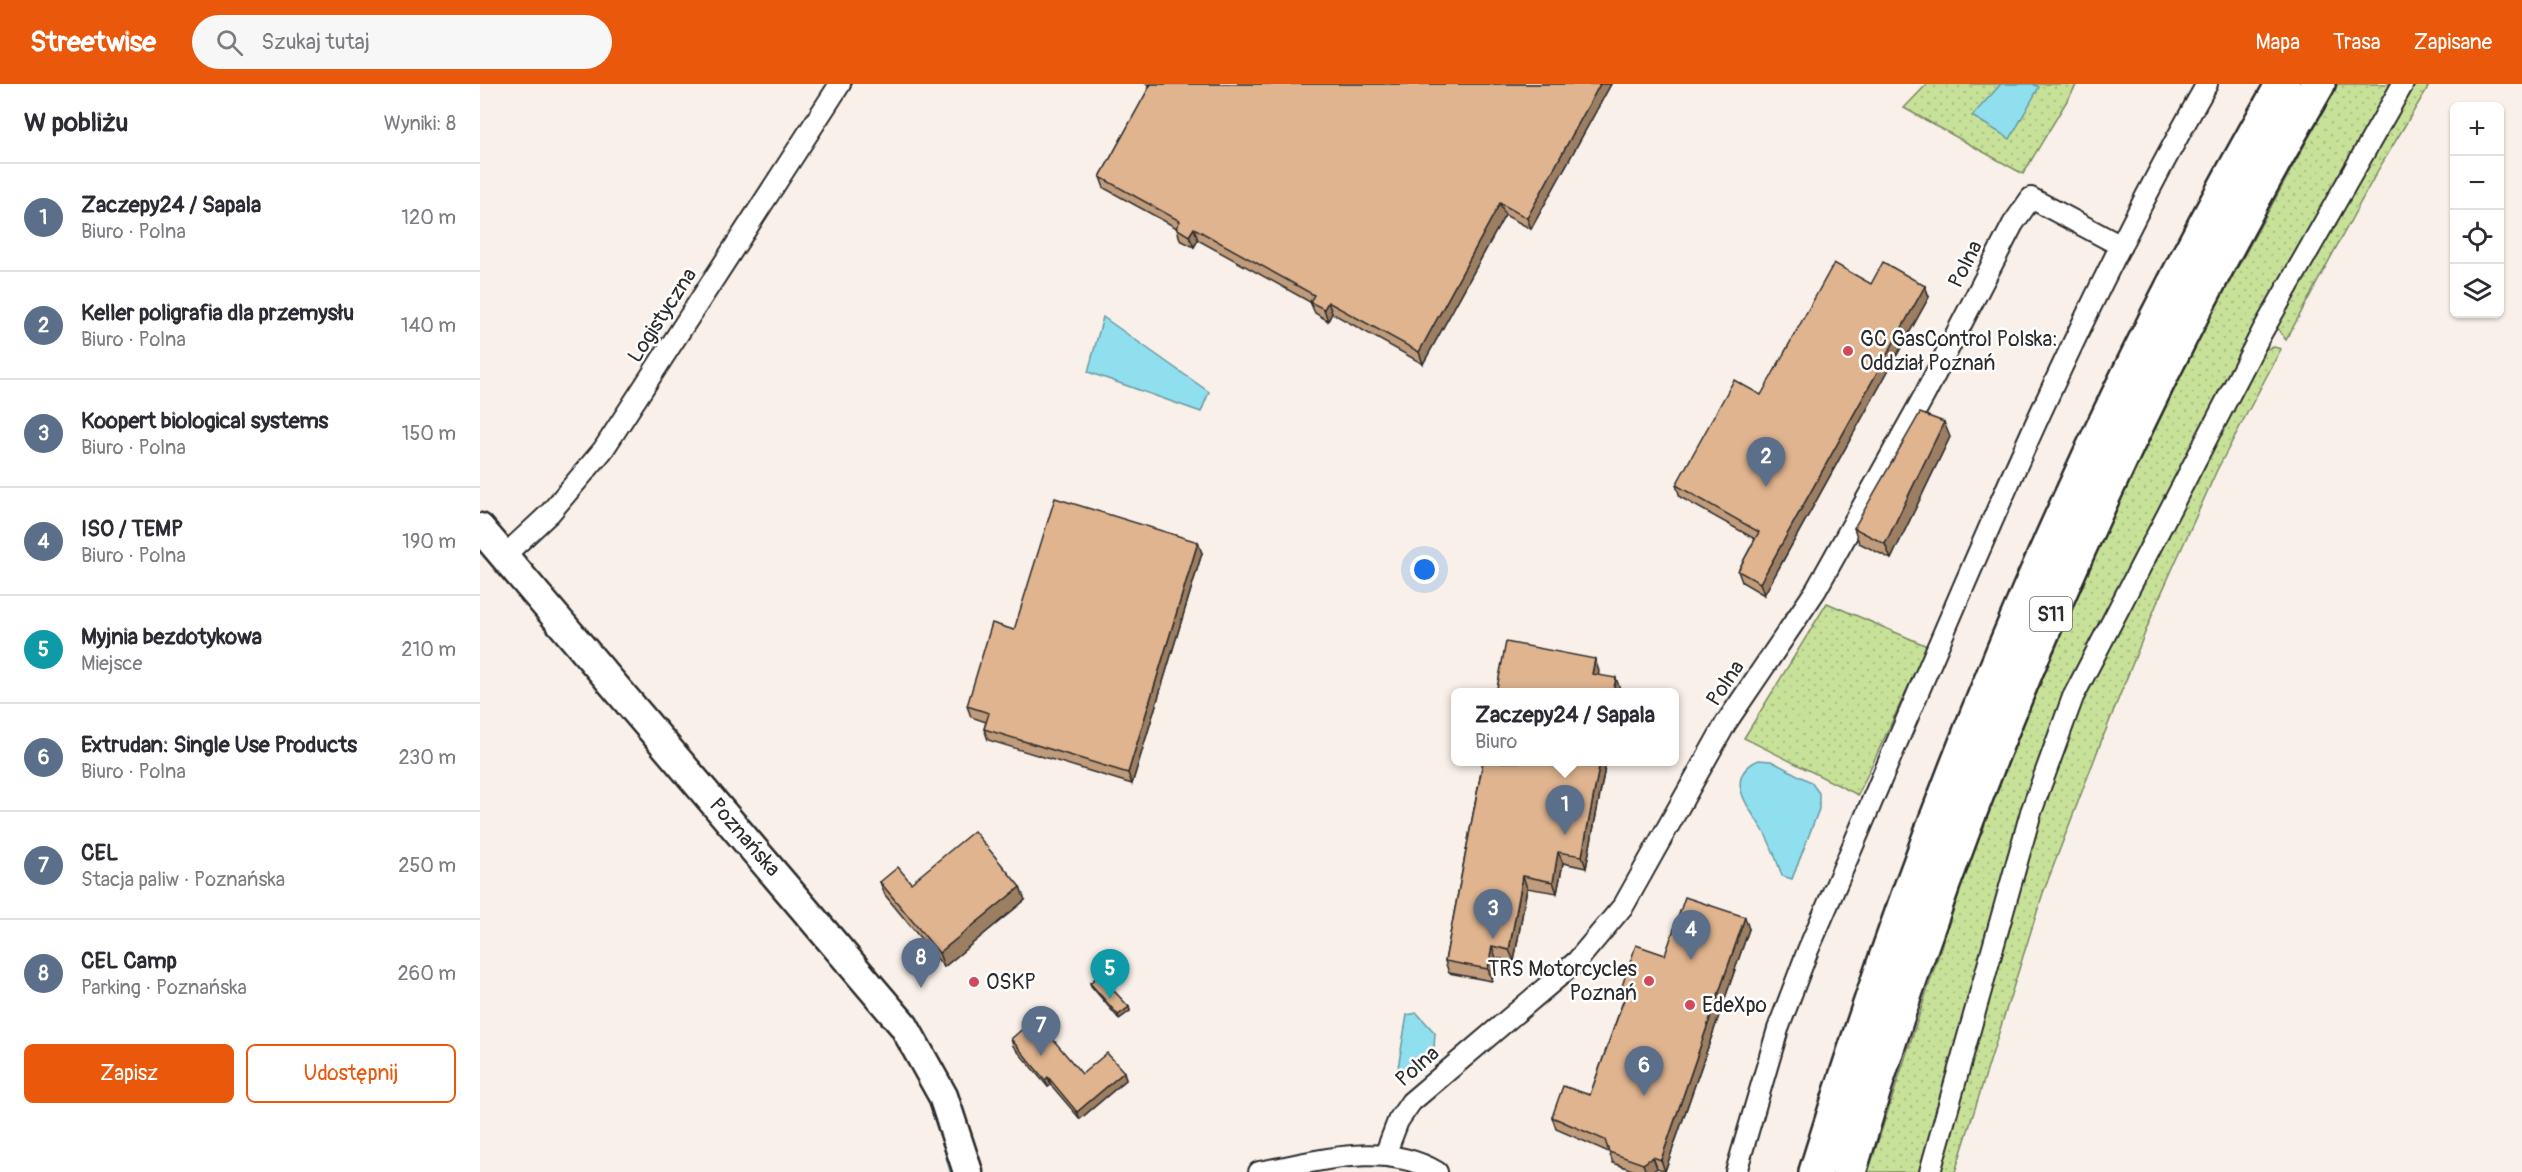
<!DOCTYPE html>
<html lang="pl">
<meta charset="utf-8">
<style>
:root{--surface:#fff;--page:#f7f7f7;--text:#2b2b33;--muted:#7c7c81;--line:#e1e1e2;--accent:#ea580c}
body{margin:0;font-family:Pangolin,sans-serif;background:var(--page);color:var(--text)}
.controls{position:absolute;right:18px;top:18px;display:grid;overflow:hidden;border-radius:9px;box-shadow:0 2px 4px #0004}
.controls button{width:54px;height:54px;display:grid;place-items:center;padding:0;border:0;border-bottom:2px solid var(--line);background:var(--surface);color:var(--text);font:30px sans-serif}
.you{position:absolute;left:945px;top:486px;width:21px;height:21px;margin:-15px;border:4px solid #fff;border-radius:50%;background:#1a73e8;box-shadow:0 0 0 9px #1a73e833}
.badge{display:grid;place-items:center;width:39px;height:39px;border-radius:50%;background:var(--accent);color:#fff;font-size:20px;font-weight:700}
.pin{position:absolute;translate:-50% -50px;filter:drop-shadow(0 2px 3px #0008)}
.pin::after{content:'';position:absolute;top:32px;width:21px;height:18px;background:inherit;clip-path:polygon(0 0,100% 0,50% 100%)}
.popup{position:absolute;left:971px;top:604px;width:228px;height:78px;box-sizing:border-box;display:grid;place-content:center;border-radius:9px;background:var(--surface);filter:drop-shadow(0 2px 4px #0005);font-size:20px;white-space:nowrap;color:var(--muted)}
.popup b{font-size:22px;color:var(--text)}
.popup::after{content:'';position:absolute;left:50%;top:100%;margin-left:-12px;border:12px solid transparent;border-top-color:var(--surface)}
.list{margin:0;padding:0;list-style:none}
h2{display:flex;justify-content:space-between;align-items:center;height:78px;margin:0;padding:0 24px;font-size:26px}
h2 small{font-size:20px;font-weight:400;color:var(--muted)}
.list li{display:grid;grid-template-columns:39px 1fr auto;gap:18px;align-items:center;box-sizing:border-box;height:108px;padding:0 24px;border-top:2px solid var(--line)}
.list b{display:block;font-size:22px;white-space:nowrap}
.list p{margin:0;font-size:20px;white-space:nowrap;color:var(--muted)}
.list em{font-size:20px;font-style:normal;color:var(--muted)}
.actions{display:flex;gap:12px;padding:18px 24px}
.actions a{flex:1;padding:14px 0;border:2px solid var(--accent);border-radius:9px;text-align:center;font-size:21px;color:var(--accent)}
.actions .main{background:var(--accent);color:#fff}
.icon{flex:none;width:33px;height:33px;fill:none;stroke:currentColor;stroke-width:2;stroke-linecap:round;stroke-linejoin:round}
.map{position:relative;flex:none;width:2042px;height:1088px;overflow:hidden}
header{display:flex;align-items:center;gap:36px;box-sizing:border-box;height:84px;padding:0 30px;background:var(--accent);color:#fff}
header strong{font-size:28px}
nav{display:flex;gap:33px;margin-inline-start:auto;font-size:21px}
.search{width:420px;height:54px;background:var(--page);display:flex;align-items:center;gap:15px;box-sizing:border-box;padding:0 21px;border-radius:33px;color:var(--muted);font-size:22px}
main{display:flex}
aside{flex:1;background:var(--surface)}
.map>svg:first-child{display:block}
</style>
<header>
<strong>Streetwise</strong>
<div class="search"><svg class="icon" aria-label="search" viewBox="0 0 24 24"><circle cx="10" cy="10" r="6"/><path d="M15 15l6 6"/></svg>Szukaj tutaj</div>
<nav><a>Mapa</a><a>Trasa</a><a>Zapisane</a></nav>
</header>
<main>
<aside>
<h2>W pobliżu<small>Wyniki: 8</small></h2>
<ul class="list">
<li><span class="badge" style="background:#5c6f8a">1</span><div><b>Zaczepy24 / Sapala</b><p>Biuro · Polna</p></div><em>120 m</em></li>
<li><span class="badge" style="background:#5c6f8a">2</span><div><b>Keller poligrafia dla przemysłu</b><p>Biuro · Polna</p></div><em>140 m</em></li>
<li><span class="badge" style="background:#5c6f8a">3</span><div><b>Koopert biological systems</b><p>Biuro · Polna</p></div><em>150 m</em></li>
<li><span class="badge" style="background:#5c6f8a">4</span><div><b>ISO / TEMP</b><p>Biuro · Polna</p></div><em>190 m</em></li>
<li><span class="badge" style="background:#0f9aa8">5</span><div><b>Myjnia bezdotykowa</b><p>Miejsce</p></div><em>210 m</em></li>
<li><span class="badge" style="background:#5c6f8a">6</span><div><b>Extrudan: Single Use Products</b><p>Biuro · Polna</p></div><em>230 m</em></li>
<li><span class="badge" style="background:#5c6f8a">7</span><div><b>CEL</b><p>Stacja paliw · Poznańska</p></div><em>250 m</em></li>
<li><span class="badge" style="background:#5c6f8a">8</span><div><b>CEL Camp</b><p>Parking · Poznańska</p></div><em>260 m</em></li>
</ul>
<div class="actions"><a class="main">Zapisz</a><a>Udostępnij</a></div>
</aside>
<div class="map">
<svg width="2042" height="1088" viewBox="0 0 2042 1088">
<defs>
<pattern id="grass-dots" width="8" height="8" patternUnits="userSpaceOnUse" patternTransform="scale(1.5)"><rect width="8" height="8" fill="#c7e298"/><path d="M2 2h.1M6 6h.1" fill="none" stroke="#abc283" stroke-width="1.8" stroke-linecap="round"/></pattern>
</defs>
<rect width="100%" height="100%" fill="#f9f0e9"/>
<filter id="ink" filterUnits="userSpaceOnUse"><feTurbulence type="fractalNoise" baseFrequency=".0167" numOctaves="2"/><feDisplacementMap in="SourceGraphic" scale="12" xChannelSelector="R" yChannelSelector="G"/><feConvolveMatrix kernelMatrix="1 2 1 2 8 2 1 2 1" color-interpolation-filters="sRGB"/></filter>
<g filter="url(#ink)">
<g fill="url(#grass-dots)" stroke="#798662" stroke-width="1.5">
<polygon points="1447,0 1597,0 1543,90 1424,24"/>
<polygon points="1858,0 1913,0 1773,247 1695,394 1614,550 1565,657 1535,751 1441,1088 1388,1088 1489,778 1553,617 1632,433 1725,243"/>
<polygon points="1933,0 1950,0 1898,86 1806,256 1797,243 1798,233"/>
<path d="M 1794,263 L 1801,265 L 1737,386 L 1677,519 L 1621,658 L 1563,809 L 1475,1088 L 1458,1088 L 1566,708 C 1623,554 1706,411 1782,266 Z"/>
<polygon points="1347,519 1447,562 1378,711 1264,654"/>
</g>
<g fill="#90dfee" stroke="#6897a0" stroke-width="1.5">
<polygon points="1521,0 1553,0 1559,3 1530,55 1492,32"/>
<polygon points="623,233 729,308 721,328 608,288"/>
<path d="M 1278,676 L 1291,677 L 1331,698 L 1339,709 L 1339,725 L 1312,795 L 1302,792 C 1297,777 1292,762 1284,748 C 1271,725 1241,695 1278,676 Z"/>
<polygon points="937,929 955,949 954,964 924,990 918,984 927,931"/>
</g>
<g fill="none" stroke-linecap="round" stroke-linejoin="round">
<polyline stroke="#6897a0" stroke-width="5" points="466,1066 472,1088"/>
<g stroke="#2b2b2b" stroke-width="24">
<g id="street">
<polyline points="24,472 70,429 123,366 360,0"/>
<polyline points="905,1071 918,1037 931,1018 1097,877 1144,821 1246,639 1336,506 1444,312 1533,140 1551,114 1641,162"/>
<path d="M 779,1088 C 837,1078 903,1056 957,1088"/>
<path d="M 1256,1088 L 1298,945 L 1328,866 C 1455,575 1570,276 1727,0"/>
<polyline points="1450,1088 1551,728 1593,613 1782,248 1923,0"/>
</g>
</g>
<g stroke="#2b2b2b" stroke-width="33">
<polyline id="secondary" points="0,444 424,942 463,1012 488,1088"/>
</g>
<g stroke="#2b2b2b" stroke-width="38">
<g id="highway">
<path d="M 1336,1088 C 1452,709 1605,343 1803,0"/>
<path d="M 1369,1088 C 1480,708 1639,342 1838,0"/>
</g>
</g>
<use href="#street" stroke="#fff" stroke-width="20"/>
<use href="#secondary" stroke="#fff" stroke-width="28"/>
<use href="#highway" stroke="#fff" stroke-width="33"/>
</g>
<g fill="#c09b7b" stroke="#2b2b2b" stroke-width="1.5">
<polygon points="667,0 1131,0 1051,145 1025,131 943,280 852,229 848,237 835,229 830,218 718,156 714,163 700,156 697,144 624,104 620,93 670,2"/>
<polygon points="1391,200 1445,202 1449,213 1284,511 1262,498 1258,487 1275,455 1200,413 1196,401 1281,311"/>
<polygon points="1470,353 1411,475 1379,459 1374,444"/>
<polygon points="722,469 652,700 508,656 504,645 506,638 491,633 487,622 534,546"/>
<polygon points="1003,678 1126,678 1106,784 1083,779 1077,809 1047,804 1034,877 1016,874 1012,897 969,889 965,877"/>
<polygon points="400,798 545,816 464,883 405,811"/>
<polygon points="1269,845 1185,1087 1177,1084 1172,1088 1158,1088 1133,1079 1129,1068 1076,1045 1072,1033 1110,1011 1145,912 1142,902 1185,871"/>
<polygon points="610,899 649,923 650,927 639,935 611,902"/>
<polygon points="531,955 602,990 644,988 646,996 600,1035 571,1001 568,1003 533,962"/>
</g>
<g fill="#9c7e64" stroke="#2b2b2b" stroke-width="1.5">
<polygon points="1120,0 1131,0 1051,145 1047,134"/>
<polygon points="1020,119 1025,131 943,280 939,268"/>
<polygon points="714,144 718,156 714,163 709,152"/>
<polygon points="1445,202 1449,213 1284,511 1280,499"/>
<polygon points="848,218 852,229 848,237 844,225"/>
<polygon points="1464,338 1470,353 1411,475 1405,460"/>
<polygon points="718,458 722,469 652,700 648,689"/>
<polygon points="1115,575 1119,587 1117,601 1112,590"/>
<polygon points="1136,594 1140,605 1139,609 1133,609"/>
<polygon points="1120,678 1126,678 1106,784 1102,772"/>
<polygon points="1078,768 1083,779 1077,809 1073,798"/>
<polygon points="1043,792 1047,804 1034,877 1029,866"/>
<polygon points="540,803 545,816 464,883 459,869"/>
<polygon points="1265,833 1269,845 1185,1087 1181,1076"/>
<polygon points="1012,862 1016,874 1012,897 1008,885"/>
<polygon points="649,923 650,927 639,935 638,931"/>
<polygon points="644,988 646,996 600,1035 597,1028"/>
<polygon points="568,993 571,1001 568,1003 565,996"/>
<polygon points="1173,1073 1177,1084 1172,1088 1166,1088 1163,1080"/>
</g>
<g fill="#dfb48f" stroke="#2b2b2b" stroke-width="1.5">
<polygon points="671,0 1120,0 1047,134 1020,119 939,268 848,218 844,225 830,218 834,211 714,144 709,152 696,144 700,137 620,93"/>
<polygon points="1403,178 1445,202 1280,499 1258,487 1279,448 1196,401 1254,296 1281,311 1354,179 1391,200"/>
<polygon points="1440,329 1464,338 1405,460 1374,444"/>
<polygon points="575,414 718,458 648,689 504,645 509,629 487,622 512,539 534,546"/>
<polygon points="1026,558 1115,575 1112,590 1136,594 1133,609 1016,609"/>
<polygon points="1003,678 1120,678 1102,772 1078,768 1073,798 1043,792 1029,866 1012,862 1008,885 965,877"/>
<polygon points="494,747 540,803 459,869 400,798 418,783 431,799"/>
<polygon points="1205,813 1265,833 1181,1076 1173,1073 1163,1080 1129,1068 1125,1056 1072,1033 1083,1002 1110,1011 1148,904 1142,902 1156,861 1185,871"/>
<polygon points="619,891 649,923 638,931 610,899"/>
<polygon points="555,934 602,990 627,969 644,988 597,1028 568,993 565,996 531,955"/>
</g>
</g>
<g fill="#d1495b" stroke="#fff" stroke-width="2">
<circle cx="1368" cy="267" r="6"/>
<circle cx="1169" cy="897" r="6"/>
<circle cx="494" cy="898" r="6"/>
<circle cx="1210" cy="921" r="6"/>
</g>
<g text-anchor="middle" stroke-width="5" stroke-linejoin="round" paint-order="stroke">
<rect fill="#fff" stroke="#6b6b6b" stroke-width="1.5" x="1550" y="513" width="42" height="34" rx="4.5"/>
<g font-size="20" font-weight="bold" fill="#2b2b2b">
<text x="1571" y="537">S11</text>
</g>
<g font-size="21" fill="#2b2b2b" stroke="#fff">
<text transform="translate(1485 180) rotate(-63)" y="7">Polna</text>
<text transform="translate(182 231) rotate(-57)" y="7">Logistyczna</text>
<text transform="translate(1245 599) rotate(-56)" y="7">Polna</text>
<text transform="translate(265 753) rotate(49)" y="7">Poznańska</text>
<text transform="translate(937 982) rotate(-41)" y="7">Polna</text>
</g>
<g font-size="21" fill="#2b2b2b" stroke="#fff" text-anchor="start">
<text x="1380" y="262">GC GasControl Polska:<tspan x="1380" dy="24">Oddział Poznań</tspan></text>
<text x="1157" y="892" text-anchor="end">TRS Motorcycles<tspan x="1157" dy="24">Poznań</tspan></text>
<text x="506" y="905">OSKP</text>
<text x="1222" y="928">EdeXpo</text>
</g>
</g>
</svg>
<div class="controls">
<button>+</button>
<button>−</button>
<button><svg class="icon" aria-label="locate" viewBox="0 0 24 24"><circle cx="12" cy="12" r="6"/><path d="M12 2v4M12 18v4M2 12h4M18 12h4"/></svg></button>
<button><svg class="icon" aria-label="layers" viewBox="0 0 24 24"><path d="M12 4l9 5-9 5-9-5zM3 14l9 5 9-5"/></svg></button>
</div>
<div class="you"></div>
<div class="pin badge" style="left:1085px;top:751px;background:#5c6f8a">1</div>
<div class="popup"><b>Zaczepy24 / Sapala</b>Biuro</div>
<div class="pin badge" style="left:1286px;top:403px;background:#5c6f8a">2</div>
<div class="pin badge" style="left:1013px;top:855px;background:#5c6f8a">3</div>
<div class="pin badge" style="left:1211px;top:876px;background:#5c6f8a">4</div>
<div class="pin badge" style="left:630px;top:915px;background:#0f9aa8">5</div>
<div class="pin badge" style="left:1164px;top:1012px;background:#5c6f8a">6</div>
<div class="pin badge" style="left:561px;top:972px;background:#5c6f8a">7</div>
<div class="pin badge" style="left:441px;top:904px;background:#5c6f8a">8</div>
</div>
</main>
